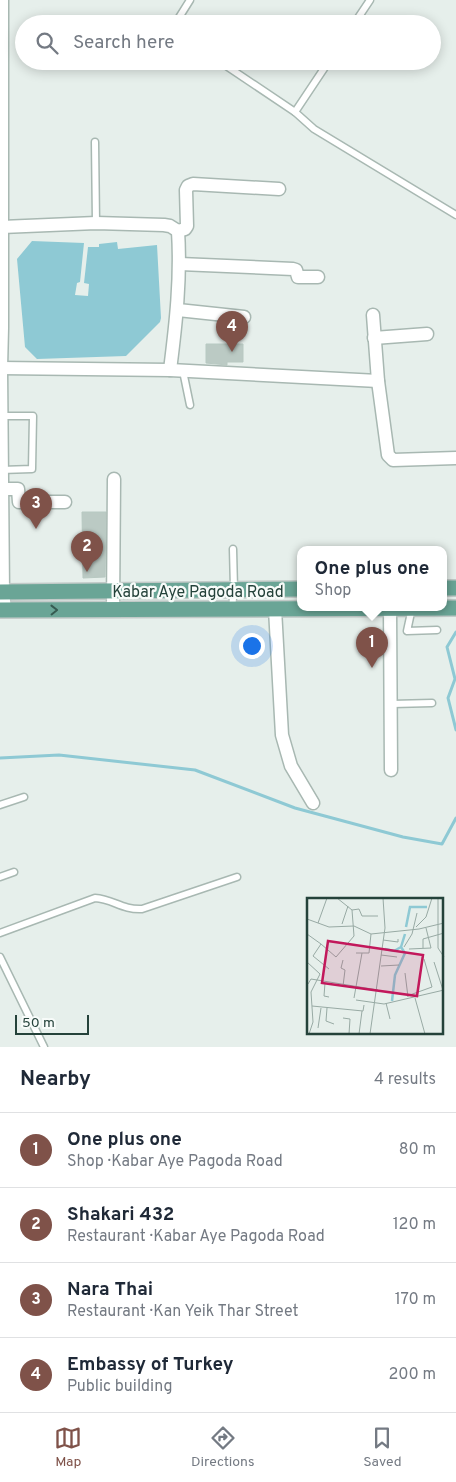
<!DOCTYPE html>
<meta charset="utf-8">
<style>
:root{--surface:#fff;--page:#f2f2f3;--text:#1f2937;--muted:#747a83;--line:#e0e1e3;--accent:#7f5249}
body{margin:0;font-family:Overpass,sans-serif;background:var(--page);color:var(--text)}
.scale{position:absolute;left:15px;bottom:12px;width:74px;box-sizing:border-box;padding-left:5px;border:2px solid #24423a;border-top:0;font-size:14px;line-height:18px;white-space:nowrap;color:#24423a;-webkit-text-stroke:4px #f7fbf9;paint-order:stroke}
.you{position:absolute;left:251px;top:645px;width:18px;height:18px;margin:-12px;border:4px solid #fff;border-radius:50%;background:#1a73e8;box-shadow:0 0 0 8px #1a73e833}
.badge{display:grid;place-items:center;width:32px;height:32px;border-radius:50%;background:var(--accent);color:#fff;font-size:16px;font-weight:700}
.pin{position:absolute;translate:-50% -41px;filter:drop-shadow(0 1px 2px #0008)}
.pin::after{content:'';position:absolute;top:26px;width:18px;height:15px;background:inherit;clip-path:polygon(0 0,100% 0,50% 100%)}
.popup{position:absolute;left:297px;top:546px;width:150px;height:65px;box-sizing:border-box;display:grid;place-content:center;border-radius:10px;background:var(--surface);filter:drop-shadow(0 1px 4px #0005);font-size:16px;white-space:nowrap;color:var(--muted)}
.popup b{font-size:19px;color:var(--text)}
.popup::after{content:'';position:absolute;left:50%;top:100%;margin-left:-10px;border:10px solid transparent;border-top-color:var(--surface)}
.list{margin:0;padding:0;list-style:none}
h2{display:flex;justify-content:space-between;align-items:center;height:65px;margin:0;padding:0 20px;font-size:21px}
h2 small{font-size:16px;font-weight:400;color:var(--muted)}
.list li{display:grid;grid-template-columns:32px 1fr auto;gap:15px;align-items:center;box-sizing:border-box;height:75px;padding:0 20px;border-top:1px solid var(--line)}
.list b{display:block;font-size:19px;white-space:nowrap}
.list p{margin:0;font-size:16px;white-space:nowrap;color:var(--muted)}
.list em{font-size:16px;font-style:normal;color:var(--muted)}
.icon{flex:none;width:28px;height:28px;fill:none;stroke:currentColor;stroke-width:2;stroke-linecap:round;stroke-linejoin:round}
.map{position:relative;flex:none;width:456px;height:1047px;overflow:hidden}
.search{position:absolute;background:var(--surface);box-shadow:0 2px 12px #0003;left:15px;right:15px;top:15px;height:55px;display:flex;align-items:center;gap:12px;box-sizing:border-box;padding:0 18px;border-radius:28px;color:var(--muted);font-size:19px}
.sheet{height:365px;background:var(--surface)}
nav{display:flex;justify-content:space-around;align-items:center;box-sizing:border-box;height:70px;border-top:1px solid var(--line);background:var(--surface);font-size:14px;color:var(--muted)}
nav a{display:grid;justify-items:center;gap:2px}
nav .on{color:var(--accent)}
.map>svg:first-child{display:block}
</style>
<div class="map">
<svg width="456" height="1047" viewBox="0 0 456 1047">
<rect width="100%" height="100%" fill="#e6efeb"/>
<polygon fill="#8ec9d4" points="32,241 84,243 80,282 77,283 75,295 88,296 89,284 84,283 88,247 99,247 99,244 117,242 118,249 157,245 161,318 160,322 126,356 37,359 25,347 17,259"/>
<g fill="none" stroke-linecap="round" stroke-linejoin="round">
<g stroke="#8ec9d4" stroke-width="3">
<polyline points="456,632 447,647 455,679 448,698 456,730"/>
<polyline points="0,758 59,755 195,770 295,808 403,837 442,844 456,818"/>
</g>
</g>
<g fill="#bbcac4" stroke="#b8c9c2">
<polygon points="206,344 243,344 243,362 227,362 227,365 206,363"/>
<polygon points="82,512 106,512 105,577 83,578"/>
</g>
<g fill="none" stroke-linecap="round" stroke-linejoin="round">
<g stroke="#a8b8b2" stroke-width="9">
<g id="lane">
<polyline points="175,24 190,0"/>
<polyline points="354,24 370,0"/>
<polyline points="219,61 295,112"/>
<polyline points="329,61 295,112 314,129 456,215"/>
<polyline points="95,142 96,223"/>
<polyline points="183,371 190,405"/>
<polyline points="1,470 32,469 33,416 2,416"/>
<polyline points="232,608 234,589 233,549"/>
<polyline points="412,608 407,631 437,630"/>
<polyline points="392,704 432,703"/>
<polyline points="0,805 24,797"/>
<polyline points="0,877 14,872"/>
<path d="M 0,933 L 95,898 C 113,899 122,910 142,909 L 237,877"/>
<polyline points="0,957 44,1047"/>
</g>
</g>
<g stroke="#a8b8b2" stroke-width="15">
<g id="street">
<polyline points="2,0 2,328 1,368 3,592 5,610"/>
<polyline points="2,227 96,223 164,225 170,226 178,231 185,229 187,226 186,190 188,186 193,184 279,189"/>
<polyline points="180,264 293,269 296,270 298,277 318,277"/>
<polyline points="178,310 244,317"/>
<polyline points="373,315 378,381 388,455 393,460 456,458"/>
<polyline points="374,338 427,334"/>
<polyline points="0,368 170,370 378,381"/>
<path d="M 170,370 C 176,323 181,278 178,231"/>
<polyline points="1,489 18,489 19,502 65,502"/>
<polyline points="390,608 391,770"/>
<polyline points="113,609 114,479"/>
<polyline points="275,609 282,735 291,766 313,803"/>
</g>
</g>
<g stroke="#c2cac8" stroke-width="18">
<g id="primary">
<polyline points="443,588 456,588"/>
<polyline points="0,592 301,589"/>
<polyline points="0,610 456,608"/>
</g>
</g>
<use href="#lane" stroke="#fff" stroke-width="6"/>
<use href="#street" stroke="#fff" stroke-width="12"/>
<use href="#primary" stroke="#6aa596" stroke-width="15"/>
</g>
<defs><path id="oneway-chevron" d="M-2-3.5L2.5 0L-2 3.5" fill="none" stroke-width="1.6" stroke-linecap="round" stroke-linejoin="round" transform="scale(1.25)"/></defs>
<use stroke="#365b51" href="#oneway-chevron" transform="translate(54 610) rotate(-1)"/>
<g text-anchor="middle" stroke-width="4.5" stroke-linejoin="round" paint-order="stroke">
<g font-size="16" fill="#24423a" stroke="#f7fbf9">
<text x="198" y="597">Kabar Aye Pagoda Road</text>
</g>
</g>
<g transform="translate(307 898)">
<rect width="136" height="136" fill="#e6efeb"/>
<path fill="none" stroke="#8ec9d4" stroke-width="2.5" d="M 99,29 L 103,9 L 120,9M 78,51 L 87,53 L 94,49 L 98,36M 85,103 L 88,77 L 98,55 L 94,49"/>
<path fill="none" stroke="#98aaa4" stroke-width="1" d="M 131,0 L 131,50 L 137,59M 45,12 L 52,11 L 55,18 L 71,18M 0,21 L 22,29 L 47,28 L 64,36 L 112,31 L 137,25M 11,25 L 20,0M 35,26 L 41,8M 109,29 L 119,19 L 125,0M 0,36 L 14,46M 76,42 L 91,44 L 91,41M 97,49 L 105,36 L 110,15M 116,50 L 116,41 L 137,35M 102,51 L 124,50 L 119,30M 49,55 L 62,55 L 64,36M 74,57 L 90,59M 0,64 L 13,76 L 4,94 L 6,124 L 2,136M 127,64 L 136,92M 74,68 L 92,67M 22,71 L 6,58 L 14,46 L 29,59 L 47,38 L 45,12 L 30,0M 98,75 L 101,99M 18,85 L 17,98 L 22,99M 1,86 L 4,81 L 71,92M 36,88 L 38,72 L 34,70 L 36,62M 100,98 L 125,89 L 117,61M 47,100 L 55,55M 108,100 L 118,136M 49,102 L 77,106 L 137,92M 79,105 L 83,121M 5,108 L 56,113 L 57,107M 20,110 L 19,123 L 27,126M 36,120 L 43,121 L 42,136M 11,130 L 14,110M 52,136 L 55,113M 63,136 L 78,30 L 76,0"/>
<path fill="#c2185b" fill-opacity="0.15" stroke="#c2185b" stroke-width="2.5" d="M 21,43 L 116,57 L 110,98 L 15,85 Z"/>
<rect width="136" height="136" fill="none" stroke="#24423a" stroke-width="2.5"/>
</g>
</svg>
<div class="scale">50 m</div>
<div class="you"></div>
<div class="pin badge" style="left:372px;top:668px">1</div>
<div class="popup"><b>One plus one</b>Shop</div>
<div class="pin badge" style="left:87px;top:572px">2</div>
<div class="pin badge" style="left:36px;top:529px">3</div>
<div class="pin badge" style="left:232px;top:352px">4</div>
<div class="search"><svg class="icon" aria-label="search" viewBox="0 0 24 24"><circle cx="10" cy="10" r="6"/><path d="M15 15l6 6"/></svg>Search here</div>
</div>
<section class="sheet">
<h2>Nearby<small>4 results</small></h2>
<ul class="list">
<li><span class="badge">1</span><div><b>One plus one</b><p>Shop · Kabar Aye Pagoda Road</p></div><em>80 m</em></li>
<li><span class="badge">2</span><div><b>Shakari 432</b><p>Restaurant · Kabar Aye Pagoda Road</p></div><em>120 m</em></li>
<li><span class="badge">3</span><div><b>Nara Thai</b><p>Restaurant · Kan Yeik Thar Street</p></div><em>170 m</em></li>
<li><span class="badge">4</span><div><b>Embassy of Turkey</b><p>Public building</p></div><em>200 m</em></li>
</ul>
</section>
<nav>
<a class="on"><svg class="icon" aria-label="map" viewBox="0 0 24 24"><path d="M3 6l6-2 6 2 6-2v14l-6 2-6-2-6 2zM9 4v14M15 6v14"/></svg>Map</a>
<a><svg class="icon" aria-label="directions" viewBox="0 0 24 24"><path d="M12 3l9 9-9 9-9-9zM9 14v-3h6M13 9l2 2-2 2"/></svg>Directions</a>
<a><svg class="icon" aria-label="saved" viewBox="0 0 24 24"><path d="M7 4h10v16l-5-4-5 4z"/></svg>Saved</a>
</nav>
